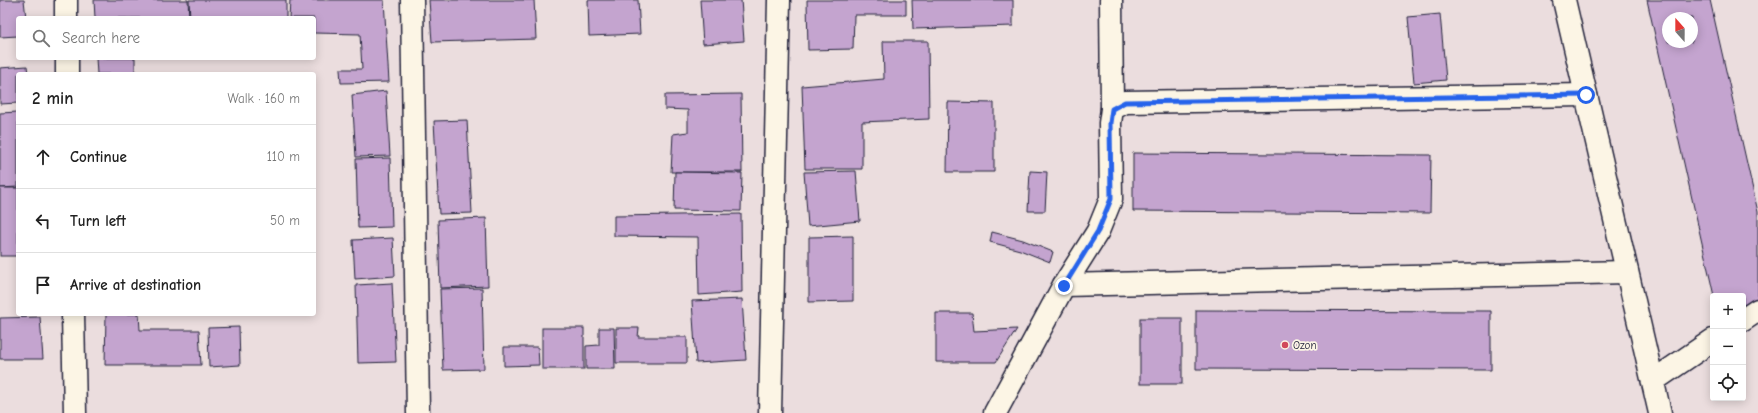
<!DOCTYPE html>
<meta charset="utf-8">
<style>
:root{--surface:#fff;--page:#f6f6f6;--text:#222;--muted:#767676;--line:#e0e0e0}
body{margin:0;font-family:"Comic Neue",sans-serif;background:var(--page);color:var(--text)}
.controls{position:absolute;right:12px;bottom:12px;display:grid;overflow:hidden;border-radius:4px;box-shadow:0 2px 10px #0003}
.controls button{width:36px;height:36px;display:grid;place-items:center;padding:0;border:0;border-bottom:1px solid var(--line);background:var(--surface);color:var(--text);font:20px sans-serif}
.compass{position:absolute;left:1662px;top:12px;width:36px;height:36px;border-radius:50%;background:var(--surface);box-shadow:0 2px 10px #0003;rotate:339deg}
.stop{position:absolute;width:12px;height:12px;margin:-9px;border:3px solid #2563eb;border-radius:50%;background:#fff}
.stop.end{background:#2563eb;border-color:#fff;box-shadow:0 1px 4px #0008}
.list{margin:0;padding:0;list-style:none}
h2{display:flex;justify-content:space-between;align-items:center;height:52px;margin:0;padding:0 16px;font-size:17px}
h2 small{font-size:13px;font-weight:400;color:var(--muted)}
.list li{display:grid;grid-template-columns:26px 1fr auto;gap:12px;align-items:center;box-sizing:border-box;height:64px;padding:0 16px;border-top:1px solid var(--line)}
.list b{display:block;font-size:15px;white-space:nowrap}
.list em{font-size:13px;font-style:normal;color:var(--muted)}
.icon{flex:none;width:22px;height:22px;fill:none;stroke:currentColor;stroke-width:2;stroke-linecap:round;stroke-linejoin:round}
.map{position:relative;flex:none;width:1758px;height:413px;overflow:hidden}
.search{position:absolute;background:var(--surface);box-shadow:0 2px 10px #0003;left:16px;top:16px;width:300px;height:44px;display:flex;align-items:center;gap:10px;box-sizing:border-box;padding:0 14px;border-radius:4px;color:var(--muted);font-size:15px}
.panel{position:absolute;background:var(--surface);box-shadow:0 2px 10px #0003;left:16px;top:72px;width:300px;height:244px;border-radius:4px}
.map>svg:first-child{display:block}
</style>
<div class="map">
<svg width="1758" height="413" viewBox="0 0 1758 413">
<rect width="100%" height="100%" fill="#ebddde"/>
<filter id="ink" filterUnits="userSpaceOnUse"><feTurbulence type="fractalNoise" baseFrequency=".025" numOctaves="2"/><feDisplacementMap in="SourceGraphic" scale="8" xChannelSelector="R" yChannelSelector="G"/><feConvolveMatrix kernelMatrix="1 2 1 2 8 2 1 2 1" color-interpolation-filters="sRGB"/></filter>
<g filter="url(#ink)">
<g fill="#c4a4cf" stroke="#22223b" fill-rule="evenodd">
<polygon points="0,0 24,0 26,18 18,18 18,36 0,37"/>
<polygon points="94,0 188,0 189,18 95,18"/>
<polygon points="189,0 286,0 286,18 190,18"/>
<polygon points="290,0 384,0 389,82 341,83 340,69 362,69 360,34 314,33 314,18 289,18"/>
<polygon points="429,0 534,0 536,39 432,42"/>
<polygon points="588,0 638,0 640,34 589,36"/>
<polygon points="700,0 741,0 744,41 703,44"/>
<polygon points="807,0 906,0 906,15 854,15 853,49 808,50"/>
<polygon points="912,0 1013,0 1013,26 913,29"/>
<path d="M 1647,0 L 1710,0 L 1758,212 L 1758,306 L 1743,309 L 1743,296 L 1714,296 ZM 1668,18 L 1692,18 L 1692,42 L 1668,42 Z"/>
<polygon points="1440,14 1446,80 1414,83 1408,17"/>
<polygon points="883,41 928,41 929,119 862,122 862,169 805,169 802,86 884,79"/>
<polygon points="96,58 135,58 135,74 97,74"/>
<polygon points="27,66 28,74 18,74 18,103 0,104 0,68"/>
<polygon points="386,91 390,156 356,157 352,95"/>
<polygon points="741,94 742,172 671,172 673,134 688,132 688,110 665,109 665,95"/>
<polygon points="948,102 994,103 994,172 947,172"/>
<polygon points="18,112 18,187 0,188 0,113"/>
<polygon points="467,120 472,213 439,214 434,121"/>
<polygon points="1133,153 1431,155 1430,213 1133,211"/>
<polygon points="390,158 392,227 358,228 356,159"/>
<polygon points="856,171 860,221 808,226 804,172"/>
<polygon points="1030,171 1047,172 1045,211 1028,211"/>
<polygon points="675,172 742,173 741,211 674,210"/>
<rect x="0" y="188" width="18" height="68"/>
<polygon points="741,214 742,292 699,295 698,237 614,236 614,216"/>
<polygon points="486,218 488,286 440,288 438,220"/>
<polygon points="992,232 1023,240 1053,252 1050,262 1020,250 990,242"/>
<polygon points="853,236 853,301 809,302 809,237"/>
<polygon points="393,238 395,276 355,279 353,240"/>
<polygon points="392,283 396,362 358,363 356,285"/>
<polygon points="482,288 484,369 443,370 440,289"/>
<polygon points="742,299 746,360 696,363 692,301"/>
<polygon points="1196,310 1491,311 1491,370 1196,369"/>
<polygon points="936,313 972,313 974,331 1017,329 996,362 936,362"/>
<polygon points="106,314 139,314 140,330 199,330 201,365 105,365"/>
<polygon points="40,317 43,359 0,359 0,318"/>
<rect x="1140" y="318" width="42" height="66"/>
<polygon points="239,327 240,365 209,367 208,328"/>
<rect x="542" y="328" width="42" height="41"/>
<polygon points="599,328 614,328 615,369 586,369 586,346 599,345"/>
<polygon points="616,328 639,328 638,337 687,337 687,363 616,363"/>
<polygon points="504,347 538,347 539,365 504,366"/>
</g>
<g fill="none" stroke-linecap="round" stroke-linejoin="round">
<g stroke="#22223b" stroke-width="25">
<g id="minor">
<polyline points="66,0 66,18"/>
<polyline points="412,0 418,413"/>
<polyline points="1111,0 1112,109"/>
<polyline points="1564,0 1660,413"/>
<polyline points="67,58 67,74"/>
<polyline points="1064,285 1627,272"/>
<polyline points="73,314 75,413"/>
<polyline points="1743,320 1758,310"/>
<polyline points="1653,381 1713,340"/>
<polyline points="770,413 779,0"/>
<polyline points="995,413 1064,285 1098,231 1111,199 1110,123 1112,109 1125,102 1586,95"/>
</g>
</g>
<use href="#minor" stroke="#fcf5e5" stroke-width="22"/>
</g>
</g>
<g fill="none" stroke-linecap="round" stroke-linejoin="round" filter="url(#ink)">
<polyline stroke="#2563eb" stroke-width="5" points="1064,286 1098,231 1111,199 1110,123 1112,109 1125,102 1586,95"/>
</g>
<circle fill="#d1495b" stroke="#fcf5e5" stroke-width="1.5" cx="1285" cy="345" r="4"/>
<g text-anchor="middle" stroke-width="3.5" stroke-linejoin="round" paint-order="stroke">
<g font-size="11" fill="#22223b" stroke="#fcf5e5" text-anchor="start">
<text x="1293" y="349">Ozon</text>
</g>
</g>
</svg>
<div class="controls">
<button>+</button>
<button>−</button>
<button><svg class="icon" aria-label="locate" viewBox="0 0 24 24"><circle cx="12" cy="12" r="6"/><path d="M12 2v4M12 18v4M2 12h4M18 12h4"/></svg></button>
</div>
<svg class="compass" viewBox="-18 -18 36 36"><path d="M0-13l5 13h-10z" fill="#e53935"/><path d="M0 13l5-13h-10z" fill="#767676"/></svg>
<div class="stop" style="left:1586px;top:95px"></div>
<div class="stop end" style="left:1064px;top:286px"></div>
<div class="search"><svg class="icon" aria-label="search" viewBox="0 0 24 24"><circle cx="10" cy="10" r="6"/><path d="M15 15l6 6"/></svg>Search here</div>
<section class="panel">
<h2>2 min<small>Walk · 160 m</small></h2>
<ul class="list">
<li><svg class="icon" aria-label="ahead" viewBox="0 0 24 24"><path d="M12 20V5M6 11l6-6 6 6"/></svg><div><b>Continue</b></div><em>110 m</em></li>
<li><svg class="icon" aria-label="left" viewBox="0 0 24 24"><path d="M17 20v-9H6M10 6l-5 5 5 5"/></svg><div><b>Turn left</b></div><em>50 m</em></li>
<li><svg class="icon" aria-label="arrive" viewBox="0 0 24 24"><path d="M6 21V4h12l-3 4 3 4H6"/></svg><div><b>Arrive at destination</b></div></li>
</ul>
</section>
</div>
